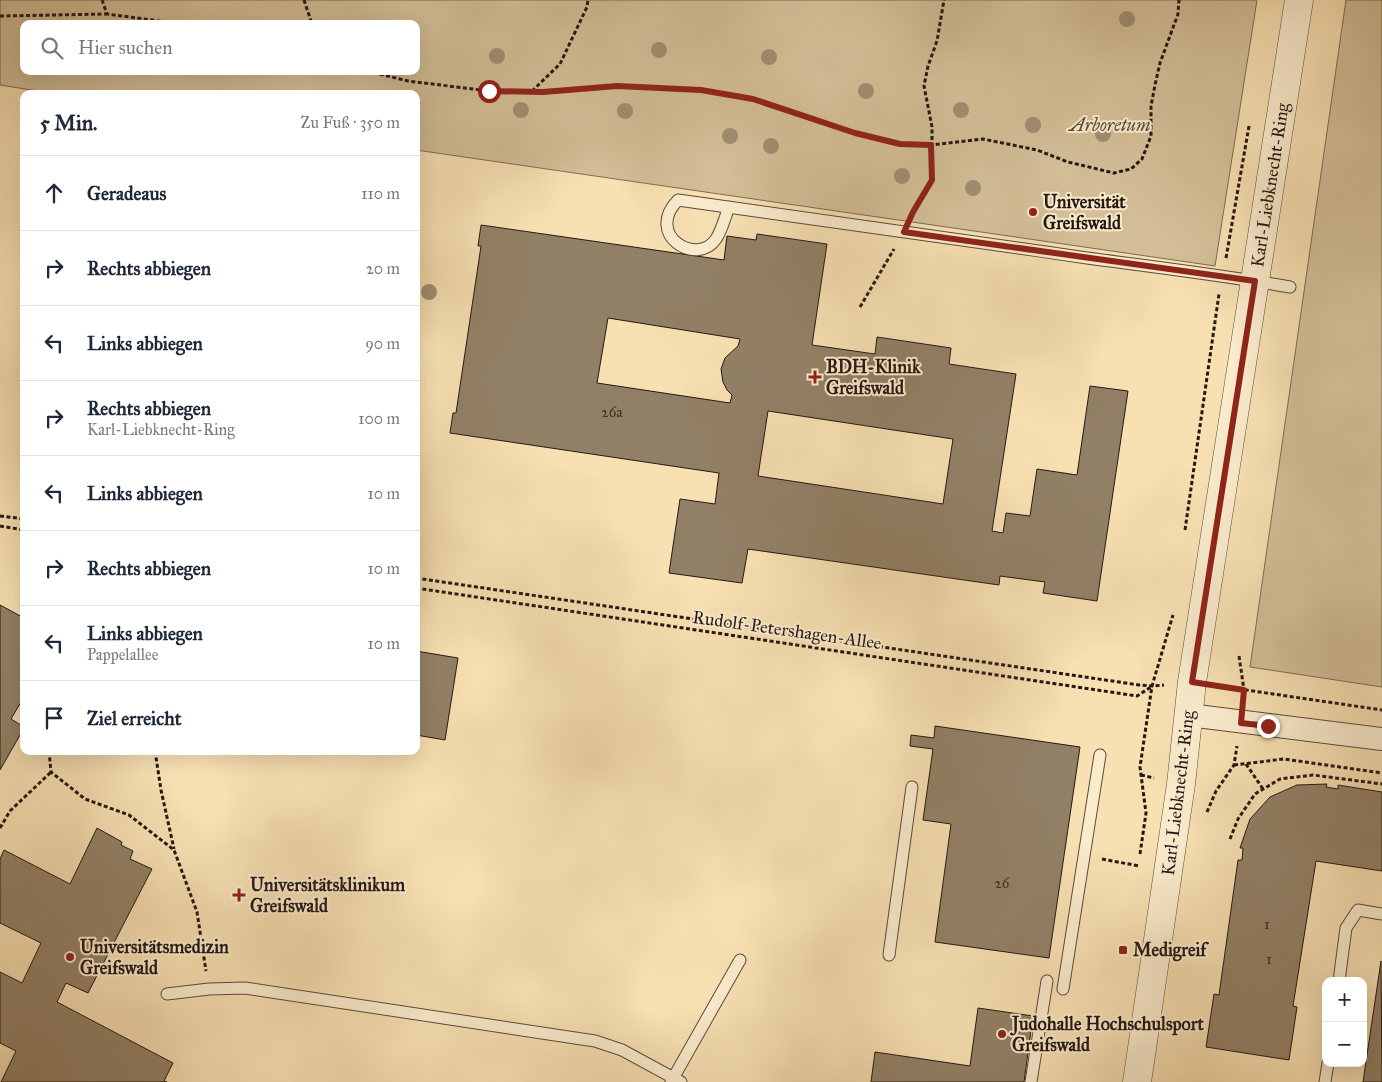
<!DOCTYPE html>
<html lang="de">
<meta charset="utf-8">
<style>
:root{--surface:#fff;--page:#f2f2f3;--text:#1f2937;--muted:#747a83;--line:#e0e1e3}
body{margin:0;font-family:"IM FELL Great Primer",serif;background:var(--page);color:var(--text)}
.controls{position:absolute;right:15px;bottom:15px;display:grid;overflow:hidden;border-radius:10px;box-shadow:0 5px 20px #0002}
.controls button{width:45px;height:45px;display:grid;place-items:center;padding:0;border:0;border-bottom:1px solid var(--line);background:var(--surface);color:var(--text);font:25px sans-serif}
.stop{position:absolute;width:15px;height:15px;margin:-11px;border:4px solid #8f2418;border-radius:50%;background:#fff}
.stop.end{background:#8f2418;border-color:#fff;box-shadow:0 1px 5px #0008}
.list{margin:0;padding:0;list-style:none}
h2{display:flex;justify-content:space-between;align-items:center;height:65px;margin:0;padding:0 20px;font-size:21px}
h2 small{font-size:16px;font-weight:400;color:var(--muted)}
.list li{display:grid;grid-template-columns:32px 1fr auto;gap:15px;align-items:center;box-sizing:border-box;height:75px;padding:0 20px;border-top:1px solid var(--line)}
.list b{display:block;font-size:19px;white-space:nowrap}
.list p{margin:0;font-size:16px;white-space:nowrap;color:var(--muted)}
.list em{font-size:16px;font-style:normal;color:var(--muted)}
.icon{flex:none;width:28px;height:28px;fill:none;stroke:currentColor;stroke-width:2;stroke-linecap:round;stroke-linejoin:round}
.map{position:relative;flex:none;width:1382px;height:1082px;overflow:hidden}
.search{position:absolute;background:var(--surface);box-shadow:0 5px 20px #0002;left:20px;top:20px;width:400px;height:55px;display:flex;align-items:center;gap:12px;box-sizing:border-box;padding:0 18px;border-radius:10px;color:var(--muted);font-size:19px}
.panel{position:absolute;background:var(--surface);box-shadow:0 5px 20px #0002;left:20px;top:90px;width:400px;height:665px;border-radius:10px}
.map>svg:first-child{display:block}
</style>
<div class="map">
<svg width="1382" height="1082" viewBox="0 0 1382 1082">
<rect width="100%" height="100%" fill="#f7e0b2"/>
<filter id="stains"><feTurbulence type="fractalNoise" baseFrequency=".004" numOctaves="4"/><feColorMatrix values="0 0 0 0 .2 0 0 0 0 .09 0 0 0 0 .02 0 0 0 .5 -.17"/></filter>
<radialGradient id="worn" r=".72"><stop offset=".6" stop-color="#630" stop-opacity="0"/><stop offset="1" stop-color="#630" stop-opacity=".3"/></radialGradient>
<g fill="#d3be97" stroke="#7c6b55" fill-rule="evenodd">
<path d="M 0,0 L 1257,0 L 1215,266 L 416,150 L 416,94 L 57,94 L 0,85 ZM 24,24 L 416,24 L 416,71 L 24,71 Z"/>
<polygon points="1346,0 1382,0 1382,687 1250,667"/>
</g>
<g fill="#928066" stroke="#251813" fill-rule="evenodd">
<path d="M 481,225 L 724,260 L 727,236 L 756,240 L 757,234 L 827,244 L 812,345 L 875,354 L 877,337 L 951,348 L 949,364 L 1016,374 L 992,531 L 1003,533 L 1006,513 L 1030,516 L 1037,469 L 1077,475 L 1090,386 L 1128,391 L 1097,601 L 1043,593 L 1045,582 L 1000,576 L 999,585 L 748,549 L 742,583 L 669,573 L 680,499 L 715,504 L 719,473 L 450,433 L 453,413 L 456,413 L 481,246 L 478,246 ZM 608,318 L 740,339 L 738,346 L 725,358 L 721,369 L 723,382 L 727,390 L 732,395 L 730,403 L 597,383 ZM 768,411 L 953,439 L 943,504 L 758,476 Z"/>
<polygon points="0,605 24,618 24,697 11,719 24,727 24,728 0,770"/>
<polygon points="416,651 458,658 445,740 416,735"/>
<polygon points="935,726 1080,747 1049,958 935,942 951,824 923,820 933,749 910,746 911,735 934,738"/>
<polygon points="1327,784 1326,787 1338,789 1338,785 1382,792 1382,871 1316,861 1293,1006 1297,1007 1289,1060 1206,1047 1214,994 1219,995 1238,860 1242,860 1243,848 1240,848 1250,819 1270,797 1297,785"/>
<polygon points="97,828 122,842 121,845 133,851 130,859 152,869 88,993 66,983 57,1002 173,1063 164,1081 167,1082 1,1082 16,1051 0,1043 0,972 22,983 41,943 0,923 0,859 4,850 70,884"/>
<polygon points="1381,961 1382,1082 1363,1082"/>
<polygon points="978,1008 1033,1016 1024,1082 871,1082 875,1052 970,1066"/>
</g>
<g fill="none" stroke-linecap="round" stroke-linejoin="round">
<g stroke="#5a4a3b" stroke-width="13">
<g id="service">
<path d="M 729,207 C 725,217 722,230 716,239 C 697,267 644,235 678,200 C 815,219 951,238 1087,258 C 1155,267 1223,275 1290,287"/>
<polyline points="889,955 912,787"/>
<polyline points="1339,981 1346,928 1358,910 1382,914"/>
<polyline points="1063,989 1100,755"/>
<polyline points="167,994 209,989 245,988 595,1041 622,1050 681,1082"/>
<polyline points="671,1082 740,960"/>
<polyline points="1031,1082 1047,981"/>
<polyline points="1325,1082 1328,1063"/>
</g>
</g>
<g stroke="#5a4a3b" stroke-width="24">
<polyline id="minor" points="1189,715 1382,739"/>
</g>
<g stroke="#5a4a3b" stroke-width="29">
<polyline id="tertiary" points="1137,1082 1181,784 1192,682 1299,0"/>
</g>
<g stroke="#251813" stroke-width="3" stroke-dasharray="4 2.5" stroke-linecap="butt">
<polyline points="102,0 107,14 182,24"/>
<polyline points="304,0 312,24"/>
<polyline points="0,16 107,14"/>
<polyline points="367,71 408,81 489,91 543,92 617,86 701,90 753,99 855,133 900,144 931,145 983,139 1037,150 1068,162 1114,173 1131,169 1142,159 1151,136 1151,106 1155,85 1160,63 1178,14 1179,0"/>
<polyline points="532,91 560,64 587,7 588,0"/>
<polyline points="913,213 932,180 932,127 924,86 928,66 937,41 944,0"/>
<polyline points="1226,258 1249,126"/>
<polyline points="860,307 894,249"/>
<polyline points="0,516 24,519"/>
<polyline points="0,526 24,530"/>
<polyline points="1185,530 1219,294"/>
<polyline points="416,578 1139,685 1152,686 1164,685"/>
<polyline points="416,588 1137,696 1151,687"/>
<polyline points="1239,656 1244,690 1243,697"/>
<polyline points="1219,686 1382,710"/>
<polyline points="49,751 51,772 85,799 129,815 174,850 197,912 206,971"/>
<polyline points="155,751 161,790 174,849"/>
<polyline points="1246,764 1263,789"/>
<polyline points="1234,765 1284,759 1382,773"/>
<polyline points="1141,775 1154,778"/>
<polyline points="1207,812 1216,791 1234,765 1237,746"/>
<polyline points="0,828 10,811 51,772"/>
<polyline points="1230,839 1238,819 1255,794 1280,779 1313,775 1382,784"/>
<polyline points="1140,854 1146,813 1140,767 1152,686 1173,615"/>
<polyline points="1102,859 1139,866"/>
</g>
<use href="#service" stroke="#faebcd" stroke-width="11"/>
<use href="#minor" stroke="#faebcd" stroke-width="22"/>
<use href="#tertiary" stroke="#faebcd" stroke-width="28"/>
</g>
<g fill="#a08e71">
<circle cx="1127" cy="19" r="8"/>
<circle cx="659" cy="50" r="8"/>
<circle cx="497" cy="56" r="8"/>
<circle cx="769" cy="57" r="8"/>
<circle cx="866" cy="91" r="8"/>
<circle cx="521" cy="110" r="8"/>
<circle cx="961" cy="110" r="8"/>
<circle cx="625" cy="111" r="8"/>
<circle cx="1033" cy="125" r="8"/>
<circle cx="1103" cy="134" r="8"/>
<circle cx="730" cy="136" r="8"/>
<circle cx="771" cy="146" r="8"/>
<circle cx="902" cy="176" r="8"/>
<circle cx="973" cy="188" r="8"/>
<circle cx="429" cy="292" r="8"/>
</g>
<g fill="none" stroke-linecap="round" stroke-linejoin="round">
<polyline stroke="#8f2418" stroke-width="6" points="489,91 543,92 617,86 701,90 753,99 855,133 900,144 931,145 932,180 913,212 904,232 1255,281 1192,682 1244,690 1241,723 1268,726"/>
</g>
<g fill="#8f2418" stroke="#faebcd" stroke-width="2">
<circle cx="1033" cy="212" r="5"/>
<path d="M812.5 369.5h5v5h5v5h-5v5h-5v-5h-5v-5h5z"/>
<path d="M236.5 887.5h5v5h5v5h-5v5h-5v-5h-5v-5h5z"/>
<rect x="1118" y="945" width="10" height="10" rx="2.5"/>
<circle cx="70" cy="957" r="5"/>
<circle cx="1002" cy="1034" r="5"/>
</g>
<g text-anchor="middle" stroke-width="4" stroke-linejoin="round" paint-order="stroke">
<g font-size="15" fill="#403228">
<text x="612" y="417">26a</text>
<text x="1002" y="888">26</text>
<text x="1267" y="929">1</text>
<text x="1269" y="964">1</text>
</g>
<g font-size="18" font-style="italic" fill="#594a3b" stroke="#faebcd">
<text x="1110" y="131">Arboretum</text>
</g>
<g font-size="18" fill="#251813" stroke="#faebcd">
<text transform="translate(1270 185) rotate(-81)" y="6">Karl-Liebknecht-Ring</text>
<text transform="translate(787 630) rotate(8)" y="6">Rudolf-Petershagen-Allee</text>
<text transform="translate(1178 793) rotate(-83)" y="6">Karl-Liebknecht-Ring</text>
</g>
<g font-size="18" font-weight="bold" fill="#251813" stroke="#faebcd" text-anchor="start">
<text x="1043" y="208">Universität<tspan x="1043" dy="21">Greifswald</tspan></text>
<text x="826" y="373">BDH-Klinik<tspan x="826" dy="21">Greifswald</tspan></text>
<text x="250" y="891">Universitätsklinikum<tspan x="250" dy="21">Greifswald</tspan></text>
<text x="80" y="953">Universitätsmedizin<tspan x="80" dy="21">Greifswald</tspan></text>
<text x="1133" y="956">Medigreif</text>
<text x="1012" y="1030">Judohalle Hochschulsport<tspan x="1012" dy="21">Greifswald</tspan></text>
</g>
</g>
<rect width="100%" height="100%" filter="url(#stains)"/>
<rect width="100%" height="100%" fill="url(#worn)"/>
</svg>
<div class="controls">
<button>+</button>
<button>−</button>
</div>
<div class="stop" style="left:489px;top:91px"></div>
<div class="stop end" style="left:1268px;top:726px"></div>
<div class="search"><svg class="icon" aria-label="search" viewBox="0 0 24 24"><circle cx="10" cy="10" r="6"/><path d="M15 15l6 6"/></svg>Hier suchen</div>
<section class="panel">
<h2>5 Min.<small>Zu Fuß · 350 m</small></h2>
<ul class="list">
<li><svg class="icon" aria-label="ahead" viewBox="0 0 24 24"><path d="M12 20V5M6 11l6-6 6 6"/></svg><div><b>Geradeaus</b></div><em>110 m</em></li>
<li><svg class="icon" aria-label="right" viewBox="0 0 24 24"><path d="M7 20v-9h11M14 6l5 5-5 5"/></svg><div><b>Rechts abbiegen</b></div><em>20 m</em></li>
<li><svg class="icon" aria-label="left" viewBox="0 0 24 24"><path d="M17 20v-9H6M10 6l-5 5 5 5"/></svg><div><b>Links abbiegen</b></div><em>90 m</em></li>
<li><svg class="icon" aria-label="right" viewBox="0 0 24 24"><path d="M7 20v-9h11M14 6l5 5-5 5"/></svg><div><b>Rechts abbiegen</b><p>Karl-Liebknecht-Ring</p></div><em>100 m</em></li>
<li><svg class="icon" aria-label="left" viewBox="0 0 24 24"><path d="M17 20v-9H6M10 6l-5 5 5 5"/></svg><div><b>Links abbiegen</b></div><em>10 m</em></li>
<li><svg class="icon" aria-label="right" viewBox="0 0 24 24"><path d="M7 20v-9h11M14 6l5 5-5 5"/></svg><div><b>Rechts abbiegen</b></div><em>10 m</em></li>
<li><svg class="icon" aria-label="left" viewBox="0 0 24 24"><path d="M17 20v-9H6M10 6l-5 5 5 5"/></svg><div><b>Links abbiegen</b><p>Pappelallee</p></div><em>10 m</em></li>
<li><svg class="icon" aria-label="arrive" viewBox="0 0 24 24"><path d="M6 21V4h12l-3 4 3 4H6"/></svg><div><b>Ziel erreicht</b></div></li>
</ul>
</section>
</div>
